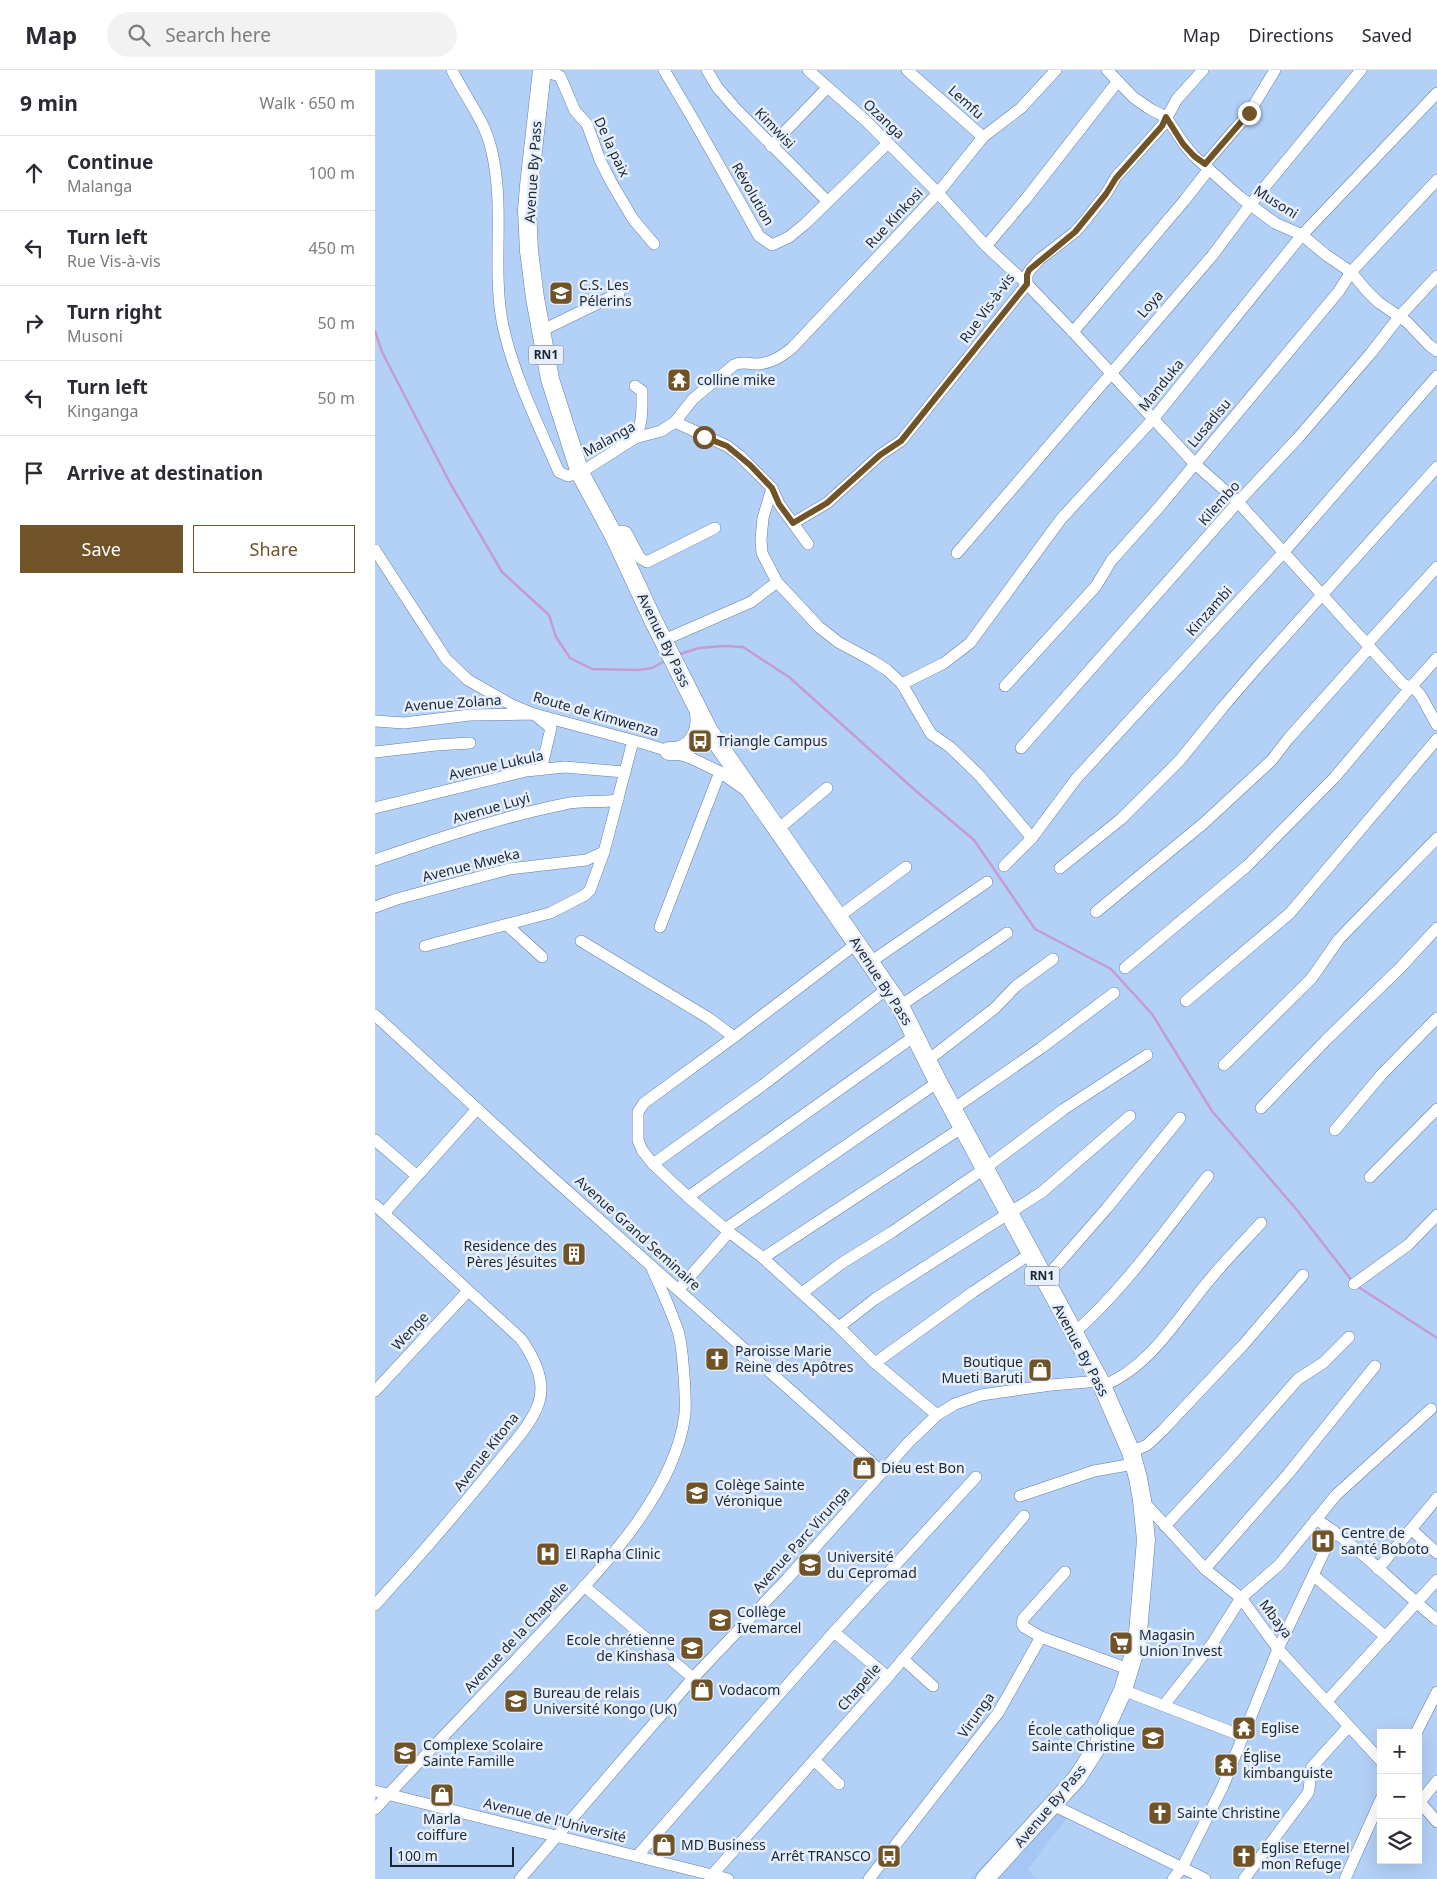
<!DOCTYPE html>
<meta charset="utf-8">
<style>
:root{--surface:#fff;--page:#f2f2f3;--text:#2b2b33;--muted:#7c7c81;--line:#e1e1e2;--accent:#705326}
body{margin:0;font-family:"Noto Sans",sans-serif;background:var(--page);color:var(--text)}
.controls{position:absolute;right:15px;bottom:15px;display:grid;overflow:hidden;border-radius:0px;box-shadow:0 5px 20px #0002}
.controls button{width:45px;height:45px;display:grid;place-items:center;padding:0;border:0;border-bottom:1px solid var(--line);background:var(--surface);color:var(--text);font:25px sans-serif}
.scale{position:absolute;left:15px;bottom:12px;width:124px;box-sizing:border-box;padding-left:5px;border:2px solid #1b2635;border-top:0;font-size:14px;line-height:18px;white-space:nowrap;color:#1b2635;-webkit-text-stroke:4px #e6effb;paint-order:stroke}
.stop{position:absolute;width:15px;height:15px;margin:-11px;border:4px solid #705326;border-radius:50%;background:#fff}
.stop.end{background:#705326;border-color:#fff;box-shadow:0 1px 5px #0008}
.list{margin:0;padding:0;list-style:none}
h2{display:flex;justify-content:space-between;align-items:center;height:65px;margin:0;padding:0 20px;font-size:21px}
h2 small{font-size:16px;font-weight:400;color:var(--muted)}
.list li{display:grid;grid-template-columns:32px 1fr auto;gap:15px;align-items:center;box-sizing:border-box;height:75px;padding:0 20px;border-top:1px solid var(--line)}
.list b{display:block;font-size:19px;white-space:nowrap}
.list p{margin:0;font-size:16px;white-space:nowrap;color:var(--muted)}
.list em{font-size:16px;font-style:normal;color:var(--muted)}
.actions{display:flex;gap:10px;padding:15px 20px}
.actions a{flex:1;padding:11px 0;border:1px solid var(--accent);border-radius:0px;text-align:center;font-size:18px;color:var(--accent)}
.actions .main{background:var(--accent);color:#fff}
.icon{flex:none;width:28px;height:28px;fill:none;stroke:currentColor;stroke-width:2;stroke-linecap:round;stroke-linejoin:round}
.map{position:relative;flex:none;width:1062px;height:1809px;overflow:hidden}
header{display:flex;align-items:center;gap:30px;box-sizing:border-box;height:70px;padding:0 25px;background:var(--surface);border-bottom:1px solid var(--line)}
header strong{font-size:24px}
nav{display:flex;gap:28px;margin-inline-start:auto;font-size:18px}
.search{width:350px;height:45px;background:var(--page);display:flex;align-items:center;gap:12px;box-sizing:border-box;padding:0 18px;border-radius:28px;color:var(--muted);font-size:19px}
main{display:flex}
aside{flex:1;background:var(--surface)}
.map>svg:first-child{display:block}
</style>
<header>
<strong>Map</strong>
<div class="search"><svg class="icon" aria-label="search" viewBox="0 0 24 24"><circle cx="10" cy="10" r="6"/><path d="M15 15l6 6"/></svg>Search here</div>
<nav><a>Map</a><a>Directions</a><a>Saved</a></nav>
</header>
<main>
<aside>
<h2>9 min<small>Walk · 650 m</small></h2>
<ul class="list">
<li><svg class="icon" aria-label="ahead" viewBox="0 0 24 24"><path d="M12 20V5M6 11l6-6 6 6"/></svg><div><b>Continue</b><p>Malanga</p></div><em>100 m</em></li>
<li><svg class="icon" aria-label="left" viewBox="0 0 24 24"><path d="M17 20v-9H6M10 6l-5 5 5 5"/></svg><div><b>Turn left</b><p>Rue Vis-à-vis</p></div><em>450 m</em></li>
<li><svg class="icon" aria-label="right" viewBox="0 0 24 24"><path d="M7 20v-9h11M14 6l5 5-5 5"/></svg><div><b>Turn right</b><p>Musoni</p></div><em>50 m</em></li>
<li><svg class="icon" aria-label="left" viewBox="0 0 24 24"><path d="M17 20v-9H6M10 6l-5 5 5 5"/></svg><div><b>Turn left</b><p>Kinganga</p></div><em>50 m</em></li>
<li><svg class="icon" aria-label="arrive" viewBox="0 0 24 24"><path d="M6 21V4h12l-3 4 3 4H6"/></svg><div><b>Arrive at destination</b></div></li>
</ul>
<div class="actions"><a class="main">Save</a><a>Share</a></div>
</aside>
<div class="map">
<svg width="1062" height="1809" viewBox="0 0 1062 1809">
<rect width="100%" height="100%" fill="#b3d0f7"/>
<polygon fill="#a6c7f5" points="668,1731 693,1746 653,1799 662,1809 595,1809"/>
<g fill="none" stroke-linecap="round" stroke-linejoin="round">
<g stroke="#c39dd2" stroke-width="2.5">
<polyline points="0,261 7,282 75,413 127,502 174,545 181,567 195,588 217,599 263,600 277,598 288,592"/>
<polyline points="305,584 324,578 349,576 368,577 414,607 541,721 599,770 660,859 736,899 777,944 837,1041 922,1140 978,1212"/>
<polyline points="982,1216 1062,1268"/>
</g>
<g stroke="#647ea3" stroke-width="12">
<g id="minor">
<path d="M 77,0 C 90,27 109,49 116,78 C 131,137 116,197 128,256 C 139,306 163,354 184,402 L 193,406 L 205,403 L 260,368 L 286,361 L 300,352 L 352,376 L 365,386 L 397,418 L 404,434 L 433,474"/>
<polyline points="289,0 318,49 384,166 397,175 414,167 430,154 513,73"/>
<polyline points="332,0 342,17 360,38 452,131"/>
<polyline points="433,0 490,50 563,123 611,176 652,214 698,262 820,394 863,432 1028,614 1041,620 1046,626 1062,655"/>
<polyline points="532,0 608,67"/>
<polyline points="732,0 758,27 775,39 791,47 809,74 819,86 865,127 900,153 927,165 951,185 976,202 991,220 1003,232 1032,252 1054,275 1062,281"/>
<polyline points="167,1 185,6 200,41 212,54 225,90 236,112 258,149 279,174"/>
<polyline points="396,76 452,18"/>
<polyline points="830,94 874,43 900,0"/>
<polyline points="611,176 650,130 743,11"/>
<polyline points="166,261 244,223"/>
<polyline points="698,262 809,131 834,99"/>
<path d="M 260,316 L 267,321 C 267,337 268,354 260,368"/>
<path d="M 300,352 L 318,329 L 359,295 C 368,291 374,294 383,294 C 397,293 407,286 417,278 L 563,123 L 608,67 L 646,38 L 681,0"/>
<polyline points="397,418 388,448 386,469 387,483 402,512 444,557 463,572 498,591 512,600 527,614 556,664 575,677 604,705 657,768"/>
<polyline points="418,453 452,433 505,385 526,371 652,214 652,205 655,200 665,189 700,162 708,153 731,124 741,107 787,56 802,29 828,0"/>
<polyline points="238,464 247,461 251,462 265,488 272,492 340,458"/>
<polyline points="0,480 71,589 93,610 137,635 159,644 271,674 316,688 345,702 369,719"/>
<polyline points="582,483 837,186 875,135 986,0"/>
<polyline points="289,570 376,532 402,512"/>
<polyline points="992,574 1062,497"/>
<polyline points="527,614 569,593 595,573 686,449 779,348 927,165 1062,23"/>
<polyline points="630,616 721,516 736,491 785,436 964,221 976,202 1062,110"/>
<polyline points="0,651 29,653 95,645 159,644 176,658 166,700"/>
<polyline points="646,678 863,432 923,368 996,283 1024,247 1062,206"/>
<polyline points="0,682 61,675 95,673"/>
<polyline points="0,738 151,701 190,697 249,702"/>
<polyline points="402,760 452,718"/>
<path d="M 0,790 C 63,769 125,747 190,734 C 207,730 225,733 243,730"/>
<polyline points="629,796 657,768 701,709 908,483 1062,306"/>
<polyline points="685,798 746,749 805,690 848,637 885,594 1062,397"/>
<polyline points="0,837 22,829 134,799 211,790 229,782"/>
<polyline points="721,842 829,753 897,690 913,669 995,577"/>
<polyline points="463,847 531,797"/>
<polyline points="132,855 167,887"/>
<polyline points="285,857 345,702"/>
<polyline points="206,871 335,949 359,967"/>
<polyline points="481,874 359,967 269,1033 263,1042 263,1070 267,1080 278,1094 313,1127 354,1162 388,1188 464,1257 500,1293 562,1345"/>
<polyline points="50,876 175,843 210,825 215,820 229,782 258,671"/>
<polyline points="494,893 612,812"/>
<polyline points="750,898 872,796 960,707 1035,618 1062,588"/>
<polyline points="811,931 915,843 1062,669"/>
<polyline points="525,936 632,863"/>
<polyline points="0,945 171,1102 507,1402"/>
<polyline points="552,991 620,938 641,916 678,889"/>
<polyline points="849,995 936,909 964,869 1062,768"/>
<polyline points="886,1038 951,970 1025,898 1062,858"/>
<polyline points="578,1039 666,978 739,923"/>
<polyline points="960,1060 1007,1004 1062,948"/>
<polyline points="0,1070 41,1105"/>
<polyline points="278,1094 388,1015 513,918"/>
<polyline points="995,1107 1062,1039"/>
<polyline points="313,1127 541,965"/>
<path d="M 0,1135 L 146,1269 C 158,1286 171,1310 164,1332 C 157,1354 138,1373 124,1391 C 84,1440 43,1488 0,1535"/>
<polyline points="9,1143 102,1039"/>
<polyline points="350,1159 563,1012"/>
<polyline points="388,1188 588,1057"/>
<polyline points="669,1210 732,1138 805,1048"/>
<polyline points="979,1214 1033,1175 1062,1145"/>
<polyline points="304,1219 354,1162"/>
<polyline points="427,1223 467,1193 517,1162 609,1099 689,1039 772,985"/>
<polyline points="464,1257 500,1229 667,1122 755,1046"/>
<path d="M 699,1263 C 750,1218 791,1159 833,1106"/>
<polyline points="500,1293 598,1222 655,1184"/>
<path d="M 727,1316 C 772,1299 798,1255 827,1219 C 845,1196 866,1175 886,1153"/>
<polyline points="0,1321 93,1221"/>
<polyline points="756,1382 772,1375 788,1360 869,1274 928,1205"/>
<polyline points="645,1426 719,1401 759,1394"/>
<polyline points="767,1430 830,1499 866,1528 903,1579 1006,1691"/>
<path d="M 941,1449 C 985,1478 1021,1516 1062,1550"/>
<polyline points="790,1456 858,1383 923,1309 948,1293 974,1267"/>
<polyline points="1036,1459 1062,1483"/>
<polyline points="830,1499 913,1404 1000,1296"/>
<polyline points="1003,1499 1062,1428"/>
<polyline points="938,1505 1011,1567"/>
<polyline points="209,1516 318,1608"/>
<polyline points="459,1562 513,1607"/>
<polyline points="666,1567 649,1557 647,1554 648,1549 690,1502"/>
<polyline points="528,1589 558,1616"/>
<polyline points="748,1620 867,1666"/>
<polyline points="952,1631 1062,1510"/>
<polyline points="789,1635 837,1574 866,1528 904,1495 961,1425 1056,1339"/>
<polyline points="1041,1663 1062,1622"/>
<polyline points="439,1690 464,1714"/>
<polyline points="0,1721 353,1809"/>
<polyline points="1043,1730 1062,1752"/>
<polyline points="1045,1732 1062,1711"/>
<polyline points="678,1735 830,1809"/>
<path d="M 0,1739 C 55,1679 112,1622 167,1562 C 221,1504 300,1426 310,1344 C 311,1327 308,1277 303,1261 C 296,1240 286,1219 277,1198"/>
<polyline points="263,1785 459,1562 601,1407"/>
<polyline points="337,1805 513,1607 649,1446"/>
<polyline points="145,1809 318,1608 412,1509 533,1373 562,1345 580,1334 606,1325 676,1315 725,1311"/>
<polyline points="494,1809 623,1643 666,1567 756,1600"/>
<polyline points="798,1809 807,1798 848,1716 903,1579 959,1461"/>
<path d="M 869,1809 L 933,1723 C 936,1714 934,1705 937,1697 L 974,1656"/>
<polyline points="970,1809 1006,1729"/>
</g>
</g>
<g stroke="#647ea3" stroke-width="19">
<g id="highway">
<polyline points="167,0 154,116 152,140 154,181 160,228 175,309 205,403 238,464 278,550 334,661 525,936 563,1012 725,1311 756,1382 763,1408 767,1430 771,1470 762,1574 748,1620 723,1675 702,1708 610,1809"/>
<path d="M 294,681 C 316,683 327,663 324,643"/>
</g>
</g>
<use href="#minor" stroke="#fff" stroke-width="11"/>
<use href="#highway" stroke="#fff" stroke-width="18"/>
</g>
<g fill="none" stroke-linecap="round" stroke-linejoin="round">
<polyline stroke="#705326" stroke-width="6" points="329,367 352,376 375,395 397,418 404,434 418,453 452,433 505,385 526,371 652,214 652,205 654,200 700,162 731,124 741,108 787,56 791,47 808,74 819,86 830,94 874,43"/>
</g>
<defs>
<g id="school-square" transform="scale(1.25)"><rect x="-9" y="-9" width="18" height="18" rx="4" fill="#705326" stroke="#e6effb"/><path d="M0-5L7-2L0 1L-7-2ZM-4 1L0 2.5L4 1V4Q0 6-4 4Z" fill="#fff"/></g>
<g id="temple-square" transform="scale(1.25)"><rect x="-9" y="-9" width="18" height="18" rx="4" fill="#705326" stroke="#e6effb"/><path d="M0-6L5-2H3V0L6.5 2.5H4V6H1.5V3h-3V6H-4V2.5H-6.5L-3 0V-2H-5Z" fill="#fff"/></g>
<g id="bus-square" transform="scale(1.25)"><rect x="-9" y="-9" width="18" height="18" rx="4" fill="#705326" stroke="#e6effb"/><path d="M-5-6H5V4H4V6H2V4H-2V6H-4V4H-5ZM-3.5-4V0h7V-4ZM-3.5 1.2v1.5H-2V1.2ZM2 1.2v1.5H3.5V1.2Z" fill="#fff"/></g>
<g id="building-square" transform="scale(1.25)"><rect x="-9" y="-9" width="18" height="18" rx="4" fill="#705326" stroke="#e6effb"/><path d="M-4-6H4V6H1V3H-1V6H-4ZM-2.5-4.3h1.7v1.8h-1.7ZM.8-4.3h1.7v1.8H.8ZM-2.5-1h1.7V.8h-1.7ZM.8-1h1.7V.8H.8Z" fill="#fff"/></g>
<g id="church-square" transform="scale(1.25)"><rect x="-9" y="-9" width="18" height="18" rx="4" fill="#705326" stroke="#e6effb"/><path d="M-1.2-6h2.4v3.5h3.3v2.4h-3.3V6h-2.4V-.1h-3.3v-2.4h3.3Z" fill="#fff"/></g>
<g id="shop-square" transform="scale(1.25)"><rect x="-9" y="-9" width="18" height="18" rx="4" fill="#705326" stroke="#e6effb"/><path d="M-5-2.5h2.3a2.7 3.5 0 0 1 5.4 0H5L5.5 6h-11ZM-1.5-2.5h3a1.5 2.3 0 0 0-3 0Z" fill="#fff"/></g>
<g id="hospital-square" transform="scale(1.25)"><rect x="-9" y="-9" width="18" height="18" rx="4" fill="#705326" stroke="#e6effb"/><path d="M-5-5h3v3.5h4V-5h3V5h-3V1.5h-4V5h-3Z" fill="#fff"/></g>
<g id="university-square" transform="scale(1.25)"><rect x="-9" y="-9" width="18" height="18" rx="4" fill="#705326" stroke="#e6effb"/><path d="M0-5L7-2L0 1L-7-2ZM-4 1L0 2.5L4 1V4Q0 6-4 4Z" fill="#fff"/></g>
<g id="supermarket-square" transform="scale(1.25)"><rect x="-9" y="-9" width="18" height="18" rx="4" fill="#705326" stroke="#e6effb"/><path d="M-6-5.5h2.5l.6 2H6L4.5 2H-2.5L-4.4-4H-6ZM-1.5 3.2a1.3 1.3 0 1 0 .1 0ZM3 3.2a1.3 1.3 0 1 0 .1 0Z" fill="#fff"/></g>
</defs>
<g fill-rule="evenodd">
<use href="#school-square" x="186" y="223"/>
<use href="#temple-square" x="304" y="310"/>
<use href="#bus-square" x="325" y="671"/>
<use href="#building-square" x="199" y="1184"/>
<use href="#church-square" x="342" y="1289"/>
<use href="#shop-square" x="665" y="1300"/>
<use href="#shop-square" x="489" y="1398"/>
<use href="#school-square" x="322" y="1423"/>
<use href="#hospital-square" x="948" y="1471"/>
<use href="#hospital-square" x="173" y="1484"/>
<use href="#university-square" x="435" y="1495"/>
<use href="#school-square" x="345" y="1550"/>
<use href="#supermarket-square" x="746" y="1573"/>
<use href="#school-square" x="317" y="1578"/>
<use href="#shop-square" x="327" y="1620"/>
<use href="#university-square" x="141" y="1631"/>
<use href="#temple-square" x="869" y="1658"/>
<use href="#school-square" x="778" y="1668"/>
<use href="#school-square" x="30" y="1683"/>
<use href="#temple-square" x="851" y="1695"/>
<use href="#shop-square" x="67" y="1725"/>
<use href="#church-square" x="785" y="1743"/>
<use href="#shop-square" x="289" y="1775"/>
<use href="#bus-square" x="514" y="1786"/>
<use href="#church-square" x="869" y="1786"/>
</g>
<g text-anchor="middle" stroke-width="5" stroke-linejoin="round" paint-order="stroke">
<g fill="#e6effb" stroke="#586270" stroke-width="1">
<rect x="153.5" y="275.5" width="35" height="19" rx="4"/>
<rect x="649.5" y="1196.5" width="35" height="19" rx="4"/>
</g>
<g font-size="12" font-weight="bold" fill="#1b2635">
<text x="171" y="289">RN1</text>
<text x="667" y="1210">RN1</text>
</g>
<g font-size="14" fill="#1b2635" stroke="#e6effb">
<text transform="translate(591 32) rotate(42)" y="5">Lemfu</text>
<text transform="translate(509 49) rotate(43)" y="5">Ozanga</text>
<text transform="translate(400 58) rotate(46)" y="5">Kimwisi</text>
<text transform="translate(237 77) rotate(65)" y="5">De la paix</text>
<text transform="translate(158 102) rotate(-86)" y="5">Avenue By Pass</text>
<text transform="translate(378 124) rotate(60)" y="5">Révolution</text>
<text transform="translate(901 132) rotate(32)" y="5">Musoni</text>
<text transform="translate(519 148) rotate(-47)" y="5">Rue Kinkosi</text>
<text transform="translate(775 234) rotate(-49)" y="5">Loya</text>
<text transform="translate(612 238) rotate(-54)" y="5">Rue Vis-à-vis</text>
<text transform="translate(786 315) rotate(-51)" y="5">Manduka</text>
<text transform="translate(834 353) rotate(-50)" y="5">Lusadisu</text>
<text transform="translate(234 369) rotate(-29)" y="5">Malanga</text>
<text transform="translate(844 433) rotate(-48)" y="5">Kilembo</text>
<text transform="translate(834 541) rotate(-48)" y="5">Kinzambi</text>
<text transform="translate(289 570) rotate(64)" y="5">Avenue By Pass</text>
<text transform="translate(78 633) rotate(-4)" y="5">Avenue Zolana</text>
<text transform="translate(221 644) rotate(16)" y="5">Route de Kimwenza</text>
<text transform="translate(121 695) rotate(-12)" y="5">Avenue Lukula</text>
<text transform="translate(116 738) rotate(-16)" y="5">Avenue Luyi</text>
<text transform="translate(96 795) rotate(-14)" y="5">Avenue Mweka</text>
<text transform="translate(506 911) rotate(57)" y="5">Avenue By Pass</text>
<text transform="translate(263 1163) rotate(42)" y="5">Avenue Grand Seminaire</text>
<text transform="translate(35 1261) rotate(-47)" y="5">Wenge</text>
<text transform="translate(706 1280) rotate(62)" y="5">Avenue By Pass</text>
<text transform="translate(111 1382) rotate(-52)" y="5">Avenue Kitona</text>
<text transform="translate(426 1470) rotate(-48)" y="5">Avenue Parc Virunga</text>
<text transform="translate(901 1549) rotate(53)" y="5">Mbaya</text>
<text transform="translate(141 1567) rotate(-47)" y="5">Avenue de la Chapelle</text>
<text transform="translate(484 1617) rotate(-49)" y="5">Chapelle</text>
<text transform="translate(601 1645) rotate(-55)" y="5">Virunga</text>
<text transform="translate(675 1736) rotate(-50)" y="5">Avenue By Pass</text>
<text transform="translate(180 1750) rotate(14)" y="5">Avenue de l'Université</text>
</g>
<g font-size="14" fill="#1b2635" stroke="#e6effb" text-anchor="start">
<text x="204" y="220">C.S. Les<tspan x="204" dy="16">Pélerins</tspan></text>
<text x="322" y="315">colline mike</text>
<text x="342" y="676">Triangle Campus</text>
<text x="182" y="1181" text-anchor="end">Residence des<tspan x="182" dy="16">Pères Jésuites</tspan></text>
<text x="360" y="1286">Paroisse Marie<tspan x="360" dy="16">Reine des Apôtres</tspan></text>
<text x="648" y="1297" text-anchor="end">Boutique<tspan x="648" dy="16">Mueti Baruti</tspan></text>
<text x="506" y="1403">Dieu est Bon</text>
<text x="340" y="1420">Colège Sainte<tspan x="340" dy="16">Véronique</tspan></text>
<text x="966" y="1468">Centre de<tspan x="966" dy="16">santé Boboto</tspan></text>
<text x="190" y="1489">El Rapha Clinic</text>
<text x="452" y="1492">Université<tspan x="452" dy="16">du Cepromad</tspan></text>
<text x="362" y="1547">Collège<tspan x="362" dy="16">Ivemarcel</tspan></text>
<text x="764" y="1570">Magasin<tspan x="764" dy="16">Union Invest</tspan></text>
<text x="300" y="1575" text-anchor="end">Ecole chrétienne<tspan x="300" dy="16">de Kinshasa</tspan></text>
<text x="344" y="1625">Vodacom</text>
<text x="158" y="1628">Bureau de relais<tspan x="158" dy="16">Université Kongo (UK)</tspan></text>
<text x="886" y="1663">Eglise</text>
<text x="760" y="1665" text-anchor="end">École catholique<tspan x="760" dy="16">Sainte Christine</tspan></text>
<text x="48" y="1680">Complexe Scolaire<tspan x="48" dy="16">Sainte Famille</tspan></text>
<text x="868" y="1692">Église<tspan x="868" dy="16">kimbanguiste</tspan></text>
<text x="802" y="1748">Sainte Christine</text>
<text x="67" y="1754" text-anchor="middle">Marla<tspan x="67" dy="16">coiffure</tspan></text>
<text x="306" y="1780">MD Business</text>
<text x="886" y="1783">Eglise Eternel<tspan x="886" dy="16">mon Refuge</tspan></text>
<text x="496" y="1791" text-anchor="end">Arrêt TRANSCO</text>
</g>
</g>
</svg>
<div class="controls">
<button>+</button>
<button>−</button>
<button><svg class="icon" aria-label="layers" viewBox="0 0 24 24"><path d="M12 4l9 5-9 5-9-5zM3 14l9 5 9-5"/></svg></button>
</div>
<div class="scale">100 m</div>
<div class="stop" style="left:329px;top:367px"></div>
<div class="stop end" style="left:874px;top:43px"></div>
</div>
</main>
